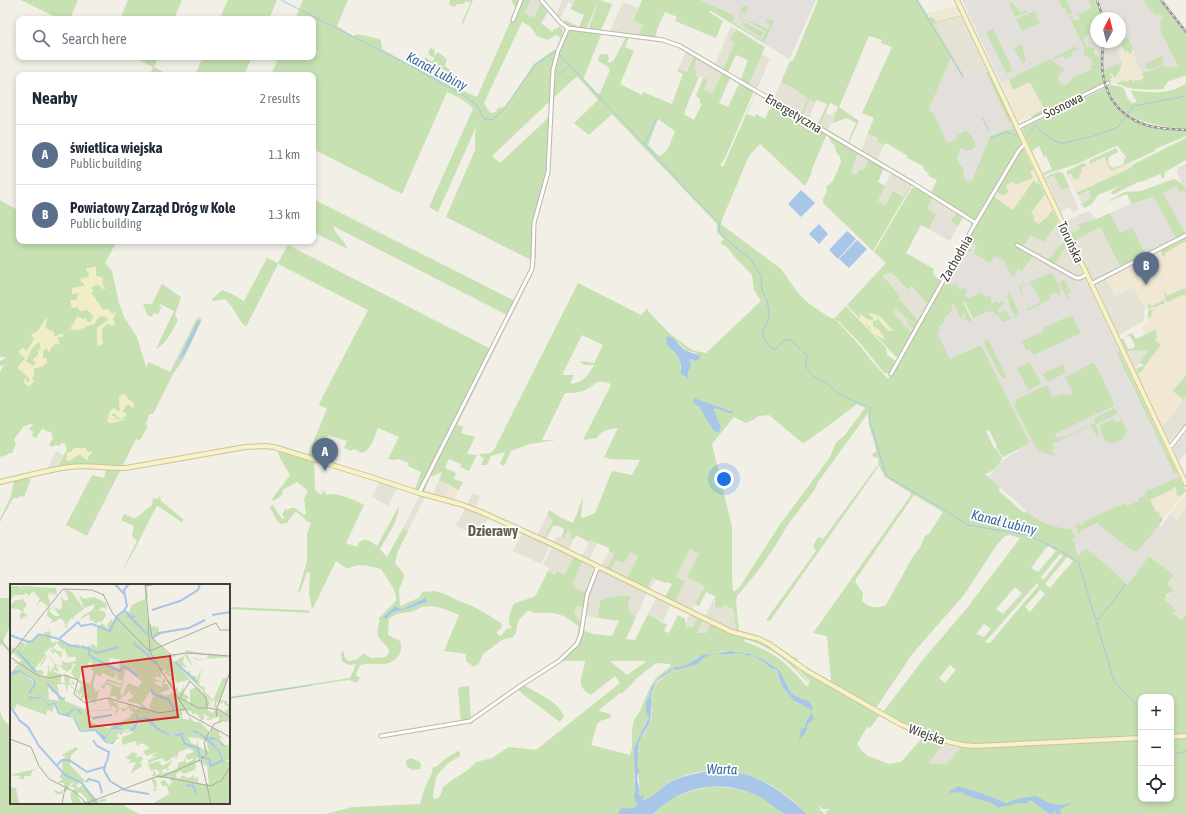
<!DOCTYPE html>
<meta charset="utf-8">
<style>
:root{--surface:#fff;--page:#f2f2f3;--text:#1f2937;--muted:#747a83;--line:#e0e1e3;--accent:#2563eb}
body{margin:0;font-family:"Asap Condensed",sans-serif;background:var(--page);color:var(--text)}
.controls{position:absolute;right:12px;bottom:12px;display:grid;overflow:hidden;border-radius:8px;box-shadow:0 2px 6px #0003}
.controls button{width:36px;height:36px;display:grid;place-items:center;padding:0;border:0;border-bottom:1px solid var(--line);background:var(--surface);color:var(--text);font:20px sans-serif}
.compass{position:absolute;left:1090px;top:12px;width:36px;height:36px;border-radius:50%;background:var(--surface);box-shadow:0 2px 6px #0003;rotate:7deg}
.you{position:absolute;left:724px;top:479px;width:14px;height:14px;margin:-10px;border:3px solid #fff;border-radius:50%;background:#1a73e8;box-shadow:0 0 0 6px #1a73e833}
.badge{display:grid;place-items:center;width:26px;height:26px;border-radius:50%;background:var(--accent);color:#fff;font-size:13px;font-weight:700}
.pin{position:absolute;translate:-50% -33px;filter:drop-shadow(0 1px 2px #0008)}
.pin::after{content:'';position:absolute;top:21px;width:14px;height:12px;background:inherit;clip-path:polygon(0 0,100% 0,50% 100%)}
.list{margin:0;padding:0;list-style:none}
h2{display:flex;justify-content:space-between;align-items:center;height:52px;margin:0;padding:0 16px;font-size:17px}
h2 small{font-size:13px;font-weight:400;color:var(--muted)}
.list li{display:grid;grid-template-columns:26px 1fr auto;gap:12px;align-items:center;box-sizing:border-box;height:60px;padding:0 16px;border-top:1px solid var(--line)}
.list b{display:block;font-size:15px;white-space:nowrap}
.list p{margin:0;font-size:13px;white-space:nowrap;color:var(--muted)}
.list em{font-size:13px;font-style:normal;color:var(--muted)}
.icon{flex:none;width:22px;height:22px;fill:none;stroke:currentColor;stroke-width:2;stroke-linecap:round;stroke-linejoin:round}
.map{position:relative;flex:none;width:1186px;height:814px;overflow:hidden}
.search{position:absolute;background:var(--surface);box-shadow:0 2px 6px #0003;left:16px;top:16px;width:300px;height:44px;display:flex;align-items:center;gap:10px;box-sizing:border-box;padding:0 14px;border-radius:8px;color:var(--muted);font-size:15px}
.panel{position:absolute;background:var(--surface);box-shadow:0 2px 6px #0003;left:16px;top:72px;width:300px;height:172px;border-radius:8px}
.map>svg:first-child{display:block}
</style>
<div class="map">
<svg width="1186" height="814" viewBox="0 0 1186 814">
<rect width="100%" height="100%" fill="#f1efe6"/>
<g fill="#e4e1d5">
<polygon points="531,0 537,0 540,3 534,18 525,13"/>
<polygon points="562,0 575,0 573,4 568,3 560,19 556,15"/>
<polygon points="623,2 638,8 633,21 643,25 638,35 610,31"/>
<polygon points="961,16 985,68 964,76 949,50 933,24"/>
<polygon points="731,26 736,29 734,32 735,42 723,69 715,64"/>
<polygon points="686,52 694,56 687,72 678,69"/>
<polygon points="762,54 770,59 757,89 749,84"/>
<polygon points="697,58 722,73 712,94 703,90 708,81 700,76 699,77 695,76 694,69"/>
<polygon points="781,82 799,91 799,93 808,98 801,114 774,98"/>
<polygon points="810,99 815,103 809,119 803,115"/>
<polygon points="834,111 836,112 828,131 819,125 826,113 831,116"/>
<polygon points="868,134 879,139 877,142 884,145 877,160 862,150"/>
<polygon points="858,153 868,159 865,168 856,176 851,173"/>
<polygon points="891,173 911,185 903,197 886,205 878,201"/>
<polygon points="1054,175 1061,190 1069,187 1079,209 1073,212 1070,207 1061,211 1046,179"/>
<polygon points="1089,190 1091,198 1082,204 1078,195"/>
<polygon points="932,198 947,207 934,232 929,229 935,214 926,209"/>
<polygon points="953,211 963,217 955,231 942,223 949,212"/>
<polygon points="1074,217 1080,229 1071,233 1066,222"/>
<polygon points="1058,222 1089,287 1050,265 1029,275 1022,271 1026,266 1021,249 1032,234 1044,242"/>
<polygon points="1100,227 1120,266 1093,281 1074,241"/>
<polygon points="892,273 907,290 912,286 927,304 918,320 899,299 901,297 882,275"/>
<polygon points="1106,279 1108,282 1134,287 1145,309 1144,321 1119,335 1096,286 1097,284"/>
<polygon points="896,308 916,325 911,332 892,312"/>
<polygon points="1146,350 1150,350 1135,369 1127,351"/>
<polygon points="1186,397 1186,423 1170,442 1162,427"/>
<polygon points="56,451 63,455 55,472 50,473 48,467"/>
<polygon points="381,478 399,484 388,506 372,497"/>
<polygon points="439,480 450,486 442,502 431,499"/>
<polygon points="422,491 427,493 408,531 403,528"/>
<polygon points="473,493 480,496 475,508 490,514 479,536 456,526"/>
<polygon points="1186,507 1186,615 1183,620 1172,613 1175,609 1164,599 1174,590 1167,584 1174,575 1149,556"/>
<polygon points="547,515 553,520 544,538 554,542 558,536 564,539 568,531 573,533 571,537 574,539 569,550 576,553 564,575 555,575 548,571 549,568 543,565 552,547 550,546 541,564 513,551 524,529 537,535"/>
<polygon points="590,540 597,543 589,560 601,566 609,551 614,554 605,573 592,584 589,583 584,592 574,588 571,583 582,562 580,560"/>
<polygon points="690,549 699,554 705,586 692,610 699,614 693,627 684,628 690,614 673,606 685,581 676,577"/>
<polygon points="630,551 638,556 627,578 646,588 651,578 656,580 647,593 636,617 630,613 628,603 631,596 617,595 609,575 616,559"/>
<polygon points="658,594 673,601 663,621 648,614"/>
<polygon points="595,597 600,599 598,617 586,615 584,625 581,624 574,613 577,606 583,607 585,598"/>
<polygon points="714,598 715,607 725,605 734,610 736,631 734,635 710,624 706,633 697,633"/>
</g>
<g fill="#f1e8d3">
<polygon points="956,6 961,16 933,24 927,14"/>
<polygon points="1130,43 1145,79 1139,81 1137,78 1117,86 1115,82 1106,80 1100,82 1100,73 1121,63 1118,56 1117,49"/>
<polygon points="1009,79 1030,82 1044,110 1019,122 1001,83"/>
<polygon points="1104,157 1111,171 1130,162 1133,166 1076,193 1068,175"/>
<polygon points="1033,170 1039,182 1032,185 1002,227 983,216 1001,185"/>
<polygon points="1045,194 1058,222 1039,224 1033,220 1031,214"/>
<polygon points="1186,236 1186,375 1173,391 1183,400 1162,427 1138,374 1145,368 1144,367 1158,348 1146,334 1142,327 1149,323 1147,319 1148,309 1145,309 1134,287 1115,296 1106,279"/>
<polygon points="1181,483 1186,491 1160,523 1148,499"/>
<polygon points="450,486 459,490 454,500 444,497"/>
<polygon points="1186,495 1186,507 1177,519 1170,514"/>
</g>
<g fill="#e3e0db" fill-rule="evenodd">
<polygon points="694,0 816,0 790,58 789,59"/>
<path d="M 962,0 L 1154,0 L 1186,42 L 1186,63 L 1145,79 L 1133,54 L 1135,53 L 1130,43 L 1117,49 L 1120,55 L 1118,56 L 1121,63 L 1040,101 L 1030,82 L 1014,89 L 1009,80 L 1001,83 ZM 1096,18 L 1120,18 L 1120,42 L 1096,42 Z"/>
<polygon points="951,57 962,77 985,68 1018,136 968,190 929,108"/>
<polygon points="1186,164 1186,232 1123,265 1116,247 1111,249 1108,243 1112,241 1105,225 1083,224 1082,222 1078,224 1074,217 1088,211 1097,219 1128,205 1150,199 1182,184 1177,172 1179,167"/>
<polygon points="947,207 953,211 949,212 942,223 955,231 950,241 934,232"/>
<polygon points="969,241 1029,275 1050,265 1089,287 1179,478 1162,492 1098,523 1138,550 1158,525 1161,527 1170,514 1177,519 1127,585 1110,568 1086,548 1079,556 1074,541 1072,540 1076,536 1058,529 1031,515 989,477 1003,460 1027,445 1029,441 981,345 950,359 932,322 953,311 951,305 954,304 962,307 969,322 988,311 943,286"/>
<polygon points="1186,432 1186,453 1179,461 1173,448"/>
<polygon points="607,568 611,570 609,575 623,582 616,598 595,600 595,597 585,598 589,583 592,584 599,569 605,573"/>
<polygon points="944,744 961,747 946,764 927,763"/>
</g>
<g fill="#c7e1b3" fill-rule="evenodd">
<polygon points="21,0 78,0 70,19 59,19"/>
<polygon points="128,0 182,0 174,19 120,19"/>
<polygon points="228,0 277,0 269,19 219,19"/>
<path d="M 303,0 L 348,0 L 337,26 L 353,36 L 357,34 L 379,39 L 381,41 L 382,49 L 412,66 L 420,67 L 426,57 L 430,61 L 434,60 L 434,58 L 428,54 L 431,47 L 433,50 L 435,48 L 434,56 L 438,52 L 447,59 L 445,66 L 451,71 L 457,79 L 456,83 L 458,89 L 477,97 L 516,9 L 511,0 L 531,0 L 525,13 L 534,18 L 540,3 L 548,12 L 541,23 L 552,32 L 555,28 L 556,29 L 560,26 L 563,30 L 561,38 L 556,35 L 548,40 L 537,36 L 530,26 L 522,22 L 484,103 L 490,113 L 496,112 L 498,108 L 504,107 L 507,104 L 534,64 L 554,50 L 556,50 L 557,52 L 567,32 L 573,30 L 607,34 L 601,35 L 584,77 L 584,79 L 598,94 L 600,93 L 610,70 L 608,67 L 598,61 L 600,54 L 607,54 L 609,58 L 608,62 L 610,63 L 614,60 L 626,37 L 629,37 L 625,47 L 634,51 L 620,84 L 642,95 L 643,92 L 672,104 L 683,74 L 678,72 L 678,69 L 687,72 L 694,56 L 697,58 L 694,69 L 697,70 L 695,76 L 699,77 L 689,100 L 684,114 L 694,120 L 702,104 L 700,103 L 700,99 L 696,96 L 703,78 L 708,80 L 704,90 L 712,94 L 722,73 L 730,78 L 719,103 L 728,107 L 739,84 L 754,91 L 725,158 L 720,165 L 723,167 L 756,92 L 764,97 L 764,98 L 756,93 L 747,114 L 755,117 L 756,114 L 765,119 L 769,110 L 770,110 L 774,104 L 807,123 L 806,128 L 811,131 L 814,126 L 827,134 L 812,169 L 811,174 L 805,186 L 760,144 L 749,156 L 721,222 L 722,225 L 781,269 L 798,293 L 808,303 L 827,316 L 834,319 L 846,306 L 886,348 L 887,355 L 896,361 L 896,363 L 940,289 L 948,283 L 953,285 L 957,283 L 956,288 L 962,290 L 963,287 L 967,290 L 965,296 L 970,299 L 976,294 L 981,293 L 986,297 L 990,296 L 991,302 L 993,304 L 995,301 L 999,303 L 1001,301 L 1005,303 L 1003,306 L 999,308 L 998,312 L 999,313 L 1005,310 L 1011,318 L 1015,315 L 1011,310 L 1008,298 L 1006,299 L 1009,292 L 1020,314 L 1004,322 L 1000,319 L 998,315 L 993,317 L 992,316 L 996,314 L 995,313 L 989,311 L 973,319 L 964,301 L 963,302 L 972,320 L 969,322 L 965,319 L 965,313 L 962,315 L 962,319 L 961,320 L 954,304 L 951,305 L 953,311 C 947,315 944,316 944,322 L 939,327 L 940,330 L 937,332 L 950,359 L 981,345 L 1029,441 L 1027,445 L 1003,457 L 996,447 L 997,446 L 989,430 L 986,431 L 994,448 L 995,448 L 1002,457 L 1001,458 L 1002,460 L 994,470 L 985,474 L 1000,487 L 999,491 L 1024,513 L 1026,511 C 1038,521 1056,529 1071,529 L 1074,535 L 1077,536 L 1072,540 L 1074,541 L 1078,556 L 1086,548 L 1110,568 L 1127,585 L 1149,556 L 1174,575 L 1167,584 L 1174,590 L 1169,594 L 1168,593 L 1166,595 L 1167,596 L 1164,599 L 1176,610 L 1172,613 L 1182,620 L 1186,615 L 1186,735 L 1171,735 L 1171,697 L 1141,697 L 1141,737 L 983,745 L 963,744 L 930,736 L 900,722 L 808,670 L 780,650 L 741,633 L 741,631 L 758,636 L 773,643 L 793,657 L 797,658 L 799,663 L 831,681 L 827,636 L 813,633 L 911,495 L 911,493 L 885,477 L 878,464 L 879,459 L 876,457 L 874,458 L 872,454 L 876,452 L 876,449 L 869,425 L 868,413 L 818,482 L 815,489 L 787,526 L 774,548 L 757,572 L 737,596 L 736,601 L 739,631 L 738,632 L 736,632 L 734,610 L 725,605 L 721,608 L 715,607 L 715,596 L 706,592 L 699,606 L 695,604 L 705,586 L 687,577 L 699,554 L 690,549 L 676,577 L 685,581 L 675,602 L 665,597 L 672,584 L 667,582 L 666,583 L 652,578 L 647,588 L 627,578 L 638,556 L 630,552 L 624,563 L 616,560 L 611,570 L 607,568 L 614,554 L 609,551 L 609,548 L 590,540 L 589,542 L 576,535 L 574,539 L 570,537 L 572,533 L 568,531 L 564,539 L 561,537 L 564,531 L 563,528 L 558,526 L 553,526 L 546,538 L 544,538 L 553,520 L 547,515 L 549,510 L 560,517 L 573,523 L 583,498 L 581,517 L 583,518 L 595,513 L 612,471 L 632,475 L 640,460 L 611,459 L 604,457 L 618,428 C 610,429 601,430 597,438 L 583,440 L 611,385 L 609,383 C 593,379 597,385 585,390 C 579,393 571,393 565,393 L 542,440 L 556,440 L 530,444 L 511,451 L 504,466 L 500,464 L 505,452 L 491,456 L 487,465 L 481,465 L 484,458 L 479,455 L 480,454 L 490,453 L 494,450 L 578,283 L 641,315 L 648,308 L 648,311 L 669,333 L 689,348 L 695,351 L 706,353 L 761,301 L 754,290 L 752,275 L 733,255 L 727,247 L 720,243 L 724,239 L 717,232 L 717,224 L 612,114 L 589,135 L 574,123 L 598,100 L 578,77 L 575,78 L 552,99 L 547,174 L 534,217 L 533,259 L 531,258 L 531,260 L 446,217 L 475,150 L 475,134 L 477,125 L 438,212 L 429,207 L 473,109 C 467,101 456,96 447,92 L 402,194 L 313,149 L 313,75 L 271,75 L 279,57 L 313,57 L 313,19 L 295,19 ZM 549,102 L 549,117 L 545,121 L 500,163 L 492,156 ZM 658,119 L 675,131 C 671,140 669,153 659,156 L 648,145 ZM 836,320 L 839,321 L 845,328 L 861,344 L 884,373 L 891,374 L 888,379 L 871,360 L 861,347 ZM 582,335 L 603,345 L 594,363 L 581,361 L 581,363 L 585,365 L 594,365 C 588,376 583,383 570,384 L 574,375 L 562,375 ZM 678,342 L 686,350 L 696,353 L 700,359 L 695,361 L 690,359 L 691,366 L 688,372 L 689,377 L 686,378 C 681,372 679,371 681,363 L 676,353 ZM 701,401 L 730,411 L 729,413 L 717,408 L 714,409 L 715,413 L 721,427 L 713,430 L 707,419 L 697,405 ZM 857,404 L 865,408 L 844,436 L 836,442 L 830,457 L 779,526 L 739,588 L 735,591 L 733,591 L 732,577 L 732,527 L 712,444 L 734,417 L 746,423 L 753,420 L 759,416 L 769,415 L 801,442 L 804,443 L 828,426 ZM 914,495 L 943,512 L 929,534 L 925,536 L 921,546 L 912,558 L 886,605 C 876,609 869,608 862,601 L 863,593 L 855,582 L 856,579 ZM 1010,535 L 1020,538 L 967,608 L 922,661 L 883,712 L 876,708 L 913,653 L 964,595 L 996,546 L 1005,536 ZM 1049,546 L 1056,551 L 1055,552 L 1038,572 L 1031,568 L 1045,549 ZM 1060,554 L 1063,556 L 1043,580 L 1041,577 ZM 1067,557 L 1073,561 L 1050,588 L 1045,584 ZM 1037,583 L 1039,585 L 990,643 L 987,643 L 985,642 ZM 1015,587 L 1022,593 L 1003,614 L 996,609 ZM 1040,590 L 1045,594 L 1030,612 L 1025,607 ZM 984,624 L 991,629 L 984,637 L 976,634 ZM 950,665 L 956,670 L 945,683 L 939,678 Z"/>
<polygon points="450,0 473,0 462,26 462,22 471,2 466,1 463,4 457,4 455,7 449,5"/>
<polygon points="575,0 599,0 587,27 584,29 569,27 562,23 565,20 579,27 584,15 570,9"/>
<polygon points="599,0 612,4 614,0 601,30 599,31 590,30 589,27"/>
<polygon points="642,0 700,0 733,15 734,18 732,22 762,40 766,31 738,17 742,7 746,5 748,6 746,14 741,12 739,17 768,29 770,24 765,22 767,19 774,21 764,43 711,11 709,12 723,21 716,38 675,21 677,17 665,12 657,29 656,37 638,35 643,25 633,21"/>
<path d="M 818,0 L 918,0 L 927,14 L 956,6 L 959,9 L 959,12 L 956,6 L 928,14 L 928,17 L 934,18 L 936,22 L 958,16 L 962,16 L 933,24 L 949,50 L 964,76 L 962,77 L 951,57 L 929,109 L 931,112 L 933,112 L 947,143 L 957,139 L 956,136 L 965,131 C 971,133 974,140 976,146 C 973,152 966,150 960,151 L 957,159 L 964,169 L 969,182 L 969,180 L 972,180 L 990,136 L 1006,130 L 1013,130 L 1011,127 L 1013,125 L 1022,143 L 978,217 L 975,219 L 971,219 L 935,196 L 931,193 L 937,180 L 928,176 L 929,173 L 925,171 L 923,166 L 907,158 L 908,156 L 886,143 L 884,145 L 877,142 L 878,138 L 868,134 L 861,150 L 874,118 L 862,113 L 892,47 L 881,43 L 882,40 L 869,36 L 839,107 L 859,121 L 849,143 L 848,144 L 819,126 L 818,124 L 827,104 L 817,100 L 815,103 L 810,99 L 803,115 L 801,114 L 808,98 L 799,93 L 799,91 L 781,82 L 790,61 L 793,61 ZM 830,103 L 838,107 L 832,123 L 847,118 L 856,123 L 848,142 L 820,125 Z"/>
<path d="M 1059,0 L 1066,0 L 1072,13 L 1069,15 L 1070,17 L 1073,17 L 1073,20 L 1078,20 L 1081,17 L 1077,15 L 1092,8 L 1088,0 L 1094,0 L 1101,12 L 1103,18 L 1096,18 L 1096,39 L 1093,40 L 1090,35 L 1088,34 L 1084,37 L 1084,40 L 1086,46 L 1090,48 L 1094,48 L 1094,54 L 1099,57 L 1102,43 L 1100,42 L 1103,42 L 1100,62 L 1104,84 L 1091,90 L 1090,89 L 1075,96 L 1075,98 L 1033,118 L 1031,116 L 1044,109 L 1030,82 L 1013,90 L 1009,79 L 1015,78 L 1015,76 L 1050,59 L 1064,69 L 1064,71 C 1057,74 1056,81 1064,85 C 1070,84 1070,81 1074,77 C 1077,74 1087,73 1092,69 L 1090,66 L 1093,64 L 1091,59 L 1084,54 L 1084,47 L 1065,8 L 1062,8 Z"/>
<path d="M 1146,0 L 1160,0 L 1186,34 L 1186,76 L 1181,77 L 1167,82 L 1167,84 L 1165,85 L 1164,89 C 1149,90 1130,91 1117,83 L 1124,80 L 1125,82 L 1133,79 L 1133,81 L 1134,82 L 1135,79 L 1139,81 L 1144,78 L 1142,73 L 1147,71 L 1148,72 L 1164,65 L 1166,70 L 1166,67 L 1168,66 L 1169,68 L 1178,66 L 1160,30 L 1161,28 L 1159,23 L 1162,20 L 1163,17 L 1158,14 L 1155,15 L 1144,1 Z"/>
<polygon points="1010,1 1021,12 1027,10 1028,12 1015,17 1010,6"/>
<polygon points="1034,11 1040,23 1022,31 1016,19 1027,14 1030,16 1029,13"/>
<polygon points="743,22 764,32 761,37 744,27 742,25"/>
<polygon points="993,27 1013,70 1006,74 986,32 985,32 992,29"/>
<polygon points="736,29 765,47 749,84 741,79 748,60 736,55 728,72 723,69 735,42 730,40"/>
<polygon points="1128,37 1133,49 1130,55 1128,51 1125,52 1121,44 1122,40"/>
<polygon points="1021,44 1022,45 1026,60 1023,64 1014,48"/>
<polygon points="1074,45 1078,50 1071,52 1072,56 1065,59 1063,56 1055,59 1052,58 1073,48"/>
<path d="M 1118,55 C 1124,67 1121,68 1115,78 L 1111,73 L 1110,74 L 1112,77 L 1110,79 L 1111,81 L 1105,83 L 1102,71 L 1120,63 Z"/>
<polygon points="1162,56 1164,60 1163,64 1151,69 1147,68 1145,64"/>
<polygon points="133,57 158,57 154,67 169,75 150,75 153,67"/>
<polygon points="203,57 252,57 244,75 195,75"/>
<polygon points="987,72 990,73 1012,121 1011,123 1009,122 986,73"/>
<path d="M 1186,83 L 1186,129 C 1161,126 1133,124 1117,103 C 1113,98 1110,92 1107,87 L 1111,85 L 1122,87 L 1124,89 L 1128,99 L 1132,103 L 1137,102 L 1130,90 C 1148,93 1171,95 1186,83 Z"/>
<path d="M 1105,88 C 1108,94 1111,101 1116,107 C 1133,127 1162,129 1186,131 L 1186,136 L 1155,149 L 1155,151 L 1111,171 L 1104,157 L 1090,164 L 1089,162 L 1090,160 L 1116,148 L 1118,152 L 1109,157 L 1108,162 L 1110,166 L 1113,168 L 1122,165 L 1124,163 L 1124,159 L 1126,158 L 1124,153 L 1123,154 L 1118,146 L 1113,147 L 1077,164 L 1049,173 L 1044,176 L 1043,173 L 1052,169 L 1046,156 L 1044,157 L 1039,146 L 1032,151 L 1022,130 L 1023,128 Z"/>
<polygon points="829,136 858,153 851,173 856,175 859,170 862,170 865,168 868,159 884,168 878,182 885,186 878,201 886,205 893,191 903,197 911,185 912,185 873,251 823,203 823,199 827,191 826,187 833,181 841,162 840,157 836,152 835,146 831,142"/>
<polygon points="1186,138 1186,160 1165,172 1164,178 1162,178 1160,174 1141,182 1140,181 1114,194 1111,194 1112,191 1122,185 1120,186 1098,195 1091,205 1084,208 1080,202 1082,204 1091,198 1089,190 1078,195 1076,193 1132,167 1132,165"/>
<polygon points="1023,148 1036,175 1033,170 1030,172 1033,178 1015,185 1014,181 1006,185 1008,192 1004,195 1001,195 996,191 1020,150"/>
<polygon points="1083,163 1088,165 1081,168 1082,172 1079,174 1080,177 1074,180 1071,173 1068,175 1069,180 1067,174 1067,171"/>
<polygon points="1059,172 1063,173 1070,188 1069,187 1061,190 1054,175 1046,179 1045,178 1051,174"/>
<polygon points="1037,179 1045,194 1031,213 1035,217 1033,220 1039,224 1044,219 1046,219 1052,210 1058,222 1044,242 1031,235 1021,249 1033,256 1022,271 1018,269 1013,277 1005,265 1006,262 994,256 990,263 973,253 977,246 969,242 967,247 972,250 970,252 966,250 965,246 993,196 1013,210 1034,180 1036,184 1038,183"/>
<path d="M 1174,179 C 1181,182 1186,186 1186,195 L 1183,190 L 1180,192 L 1177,186 L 1163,193 L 1185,233 L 1176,238 L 1154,197 L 1131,204 L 1127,194 L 1107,202 L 1110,200 L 1125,192 L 1141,191 Z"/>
<path d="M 916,187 L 932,198 L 927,209 L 936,214 L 929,229 L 921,225 L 906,253 L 934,269 C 931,275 936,277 941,281 L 971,228 L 971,222 L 963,217 L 958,226 L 953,223 L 952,219 L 957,213 C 962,216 971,219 973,226 L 924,312 L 922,312 L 927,304 L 912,286 L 908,290 L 892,273 L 882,275 L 901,297 L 899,299 L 918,320 L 920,315 L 921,316 L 916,325 L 907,318 L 906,318 L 896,308 L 892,312 L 911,332 L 913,329 L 906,322 L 908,320 L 916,326 L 900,355 L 896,357 L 864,323 L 870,327 L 872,332 L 883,339 L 884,337 L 879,330 L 873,326 L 873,322 L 865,318 L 861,314 L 860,318 L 861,320 L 847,305 L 886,263 L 874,252 L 912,188 Z"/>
<path d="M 313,199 L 515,301 L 534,264 L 536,262 L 532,274 L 457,425 L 463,426 L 461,433 L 475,437 L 467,454 L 477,455 L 469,471 L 460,467 L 461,464 L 449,459 L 445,468 L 456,473 L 454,479 L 463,482 L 459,490 L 439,480 L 442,472 L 430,477 L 424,492 L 415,489 L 421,472 L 408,466 L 409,463 L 399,459 L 395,460 L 388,459 L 399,437 L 378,428 C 374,437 372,449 362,453 L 354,449 L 351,451 L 344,448 L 347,441 L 328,435 L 317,457 L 316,457 L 314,461 L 315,490 L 321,495 L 324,490 L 326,495 C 335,491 355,500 364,505 L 346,543 L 357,547 L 359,542 C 366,537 372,542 377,546 L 399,506 C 399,520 387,536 380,549 L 387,557 L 403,528 L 408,531 L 398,551 L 395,563 L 404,574 C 404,581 400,585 399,591 C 399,596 400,600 400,605 L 401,606 L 420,597 L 422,592 L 435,591 L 445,594 L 459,601 L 472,606 L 487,614 L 502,624 L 502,627 L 497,632 L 497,634 L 501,636 L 508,627 L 508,630 L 512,626 L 509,625 C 509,617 510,609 515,603 L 534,597 L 537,593 L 548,571 L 555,575 L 557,571 L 564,575 L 574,557 L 582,562 L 572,585 L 577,589 L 584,592 L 589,583 L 583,607 L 577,606 L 574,613 L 581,624 L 584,625 L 583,627 L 585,631 L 593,634 L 612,636 L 619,621 L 585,616 L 598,617 L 600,600 L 610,597 L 616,598 L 617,595 L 631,596 L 628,603 L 630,613 L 636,617 L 626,639 L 635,640 L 648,614 L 667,625 L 664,631 L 669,633 L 678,615 L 685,619 L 685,622 L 686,623 L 685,628 L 693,627 L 697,618 L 703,621 L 697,633 L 706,633 L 710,624 L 734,635 L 758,640 L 769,645 L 792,662 L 809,683 L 810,682 L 798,668 L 898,725 L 879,716 L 870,728 L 867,727 L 857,744 L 862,751 L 868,756 L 889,764 L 901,762 L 923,737 L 916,733 L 944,742 L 944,744 L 928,763 L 946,764 L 962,746 L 1141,739 L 1141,799 L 1171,799 L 1171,738 L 1186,737 L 1186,814 L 826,814 L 826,812 L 830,809 L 823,809 L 818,804 L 821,810 L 816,810 L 822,811 L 824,814 L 807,814 C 778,785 742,764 699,772 C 690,773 682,777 673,780 C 664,784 658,794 649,799 C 647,799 645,800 643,801 L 640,798 L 638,792 L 640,790 L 638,773 L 639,772 L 636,761 L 639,751 L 637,748 L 640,739 L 645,733 L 651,719 L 652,709 L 650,702 L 655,685 L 673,669 L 677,670 L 696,665 L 704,658 L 714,653 L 698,657 L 693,661 L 684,666 L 675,667 L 662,675 L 651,688 L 649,697 L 646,701 L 646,712 L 649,716 L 634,747 L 636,755 L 634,780 L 638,804 C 633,809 630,809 623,808 L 618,814 L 326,814 L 352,807 L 420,804 L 425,787 L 432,773 L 433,767 L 436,767 L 445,759 L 458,751 L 460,752 L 460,756 L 447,764 L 438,774 L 436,777 L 433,797 L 434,799 L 439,798 L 441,794 L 443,787 L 452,780 L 468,770 L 476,762 L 492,758 L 509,747 L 536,750 L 620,683 L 615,676 L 591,695 C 574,685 583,677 585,661 L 564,661 L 558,663 L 575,644 L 578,638 L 577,637 L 579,627 C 573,621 562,614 553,613 C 545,612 534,615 528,610 L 519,620 L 517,625 L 516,633 L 513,637 L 502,640 L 483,654 L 479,663 L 474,667 L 466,661 L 466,654 L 444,651 L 459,615 C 448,610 434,604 422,607 C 418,609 414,611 410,612 C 402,613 396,613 389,619 L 388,635 L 400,641 C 405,652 395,664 382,664 C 373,665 371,662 360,665 L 356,674 L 357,677 L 360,677 L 357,683 L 349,680 L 340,681 L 229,699 L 229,697 L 350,678 L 356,664 L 350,665 L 342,662 L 341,654 L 342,652 L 344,651 L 344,656 L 348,661 C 354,661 358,659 363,654 L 365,654 L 371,658 L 386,657 C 395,648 381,643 378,636 C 377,632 378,624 380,620 L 378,619 L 396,601 C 398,591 386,578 381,569 L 369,566 L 358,565 L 349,568 L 346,568 L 336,561 L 312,610 L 309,593 L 310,573 L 307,572 L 300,592 L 298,592 L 307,561 L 307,534 L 311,523 C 305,521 302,514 295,512 L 287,523 L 281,524 C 275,520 274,513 269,507 L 273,505 L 282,519 L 285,518 L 282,515 L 285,509 L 288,510 L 290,508 L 295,508 L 304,515 L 306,514 L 304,499 L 308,491 L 297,482 L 282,490 L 283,493 L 280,497 L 273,501 L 272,500 C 274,494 286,482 290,475 L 280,458 L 275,444 L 308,454 L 327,409 L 319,405 L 323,396 L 368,310 L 278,264 L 246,327 C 237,319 235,308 225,299 L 213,301 L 212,299 L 222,290 L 232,294 L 244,301 L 267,258 L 278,263 L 288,245 L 491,349 L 507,315 L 333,226 C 336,237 345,240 348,249 L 313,232 ZM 425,598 L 425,603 L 410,608 L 393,612 L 386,619 L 387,614 L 395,606 L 401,609 L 404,608 ZM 744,639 C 771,646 790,662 809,684 L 809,685 L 806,686 C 789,665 772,650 745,642 ZM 735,651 L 751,654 L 764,660 L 779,670 L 791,693 C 800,697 805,701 811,709 L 809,707 L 796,703 L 782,686 L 777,672 L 772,668 L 769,668 L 762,661 L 751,655 L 748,656 L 743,653 L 735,652 C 729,656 722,654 715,652 ZM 610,661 L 647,661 L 627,675 ZM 656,663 L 670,664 L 671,666 L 656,678 L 650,687 L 640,711 L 634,720 L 632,730 L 632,748 L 630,755 L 591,745 L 597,724 L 600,721 L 610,718 L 611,714 L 600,711 L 599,710 L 620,693 L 622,694 L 637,678 Z"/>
<path d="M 0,200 L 19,211 L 19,241 L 117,241 L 105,263 L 112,271 L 119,303 L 124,317 L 137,337 L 146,367 L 149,362 L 170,372 L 196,320 L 198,317 L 202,320 L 183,360 L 173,374 L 153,414 L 149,414 L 147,422 L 145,424 L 148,426 L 140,440 L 136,439 L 87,536 L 66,525 L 92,475 L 104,478 L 107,466 L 71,464 L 67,469 L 55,472 L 67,449 L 65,444 L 62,443 L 59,446 L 56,445 L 51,447 L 49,445 L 53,438 L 51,432 L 46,431 L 44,429 L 42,429 L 36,438 L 33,437 L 32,435 L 34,432 L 29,429 L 33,425 L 30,424 L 23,427 L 15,438 L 14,440 L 16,443 L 12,453 L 9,453 L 7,455 L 0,457 L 0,372 L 3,366 L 6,366 L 4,365 L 0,366 L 0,361 L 7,357 L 0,357 ZM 96,267 L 96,276 L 103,278 L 102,284 L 104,287 L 103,289 L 98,284 L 92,287 L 90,294 L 103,310 L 108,309 L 114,316 L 111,326 L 108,323 L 101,330 L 103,344 L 98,345 L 97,328 L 107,321 L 107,317 L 101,316 L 99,317 L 93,324 L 74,330 L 71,328 L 73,324 L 80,318 L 90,323 L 93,322 L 92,320 L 94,317 L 88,310 L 79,310 L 78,307 L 72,303 L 74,300 L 77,300 L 79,292 L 72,294 L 75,288 L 84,286 L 83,279 L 85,278 L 89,278 L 89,273 L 86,270 L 87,268 ZM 46,318 L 45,328 L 53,332 L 54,337 L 63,333 L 63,337 L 60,336 L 57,338 L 59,342 L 59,345 L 56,343 C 51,347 52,348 45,349 L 43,351 L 43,359 L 46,358 L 42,367 L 34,368 L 34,374 L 32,378 L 34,382 L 28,386 L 24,383 L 27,380 L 27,383 L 28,383 L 30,379 L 18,368 L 26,357 L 22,356 L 19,353 L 23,348 L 25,349 L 25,351 L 26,352 L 34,339 L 33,334 L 38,331 ZM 200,321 L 182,359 L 178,363 L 178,360 L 194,329 ZM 126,395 L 128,400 L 131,401 L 130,405 L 127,404 L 122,412 L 126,413 L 118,418 L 115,413 L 114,412 L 111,415 L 112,417 L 115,416 L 116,420 L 124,418 L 112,423 L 110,411 L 113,410 L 120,412 L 119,400 ZM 85,448 L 88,452 L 92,451 L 92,453 L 88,456 L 83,457 L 81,454 L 73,457 L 68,453 L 69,453 Z"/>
<polygon points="1110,213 1120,233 1132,227 1145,253 1120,266 1100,227 1074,241 1071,233 1080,229 1078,224 1097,219"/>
<polygon points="1186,236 1186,241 1165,253 1165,257 1162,256 1161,250 1181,241 1182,238"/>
<polygon points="1066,239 1068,244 1054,264 1048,260"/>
<path d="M 1050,273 L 1053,274 C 1056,280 1063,289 1059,296 L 1057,292 L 1050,295 L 1051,299 L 1047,300 L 1047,301 L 1028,311 L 1026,306 L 1029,308 L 1041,302 L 1030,282 L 1022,286 L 1021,291 L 1026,304 L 1026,305 L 1019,289 L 1020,286 Z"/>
<polygon points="1063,280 1066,282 1071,292 1067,294 1069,298 1067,299 1060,284 1061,281"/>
<path d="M 162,284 L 181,297 L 175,315 L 178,320 C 172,331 167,343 156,349 L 174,311 L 160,304 L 159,306 L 162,307 L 158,314 L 154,313 L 151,317 L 147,314 L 143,304 L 152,304 Z"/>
<polygon points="1185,288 1186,295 1182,295 1167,302 1166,300 1164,301 1165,303 1161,305 1159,303 1160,305 1153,309 1151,317 1148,318 1148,311 1155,308 1155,306 1148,309 1148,302 1151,306 1166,299 1164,293 1166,293 1167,296"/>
<polygon points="1069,316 1073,317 1081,333 1034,355 1029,349 1026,350 1022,341 1042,332 1045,327"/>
<polygon points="1156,329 1157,338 1155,340 1161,345 1144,367 1145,368 1138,374 1142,381 1141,381 1136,369 1139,367 1144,366 1140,362 1149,350 1127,351 1121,339 1123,338 1128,349 1134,348 1135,345 1130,336 1124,337 1132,333 1136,339"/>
<polygon points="988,339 1007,378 1003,378 1000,375 984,343 984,341"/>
<polygon points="39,341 41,348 38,351 38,355 33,359 36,361 35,366 28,363 26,361 32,348"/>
<polygon points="1119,351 1177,473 1175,474 1172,473 1173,471 1117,354"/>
<polygon points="1030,362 1041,384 1028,390 1017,368"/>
<path d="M 1092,363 L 1096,365 L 1114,403 L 1113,406 L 1055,434 L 1057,438 C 1070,436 1083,428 1095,423 L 1095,418 L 1115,408 L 1118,413 L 1095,425 L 1099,432 L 1097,437 L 1091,426 L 1052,444 L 1054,448 L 1051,450 L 1052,452 L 1056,456 L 1038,451 L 1015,408 L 1014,404 L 1016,403 L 1015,400 L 1047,385 L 1052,397 L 1062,394 L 1066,395 L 1071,395 L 1072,391 L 1065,377 Z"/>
<polygon points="1063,364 1066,373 1049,381 1046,380 1043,375 1048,370 1049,371"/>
<polygon points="1186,375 1186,397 1183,400 1173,391"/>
<polygon points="1114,419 1116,422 1122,420 1127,430 1122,440 1111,444 1104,439 1100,427 1101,424"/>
<polygon points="877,466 878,467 770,621 766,620 816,551 813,546 818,537 823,539 824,538"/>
<polygon points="1177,478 1179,478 1186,491 1182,495 1178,496 1176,493 1177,491 1175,486 1173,489 1150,500 1156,512 1158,511 1163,520 1138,551 1133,551 1097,523 1082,530 1079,534 1075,526 1077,524 1081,525 1087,520 1125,503 1127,506 1139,501 1138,499 1145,495 1145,492"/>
<polygon points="22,479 31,479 24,497 20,496 19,498 14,498 12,500 0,522 0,519 11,496 14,481"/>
<path d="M 160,496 L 161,501 L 183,519 L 183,521 L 182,522 C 174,518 166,510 157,506 C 145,527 136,550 122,571 L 137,541 L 132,536 L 134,526 L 121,520 L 124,514 L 133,518 L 136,518 L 152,505 L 153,498 L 158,499 Z"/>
<polygon points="0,598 11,598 11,624 3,641 11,651 11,654 1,644 0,646"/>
<path d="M 229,607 L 304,610 L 309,611 L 310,613 C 283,611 256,611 229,609 Z"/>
<path d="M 524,685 C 537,694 559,701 564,717 L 560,722 L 524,695 L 517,689 Z"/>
<polygon points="469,686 471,717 509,692 512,693 477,718 471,725 470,722 461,724 458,689 460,687"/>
<polygon points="0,711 3,719 11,728 11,803 119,803 139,814 0,814"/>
<polygon points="412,758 420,762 421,766 420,769 413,770 407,767 406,761 408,759"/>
<path d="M 709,787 C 736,786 765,793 784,814 L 653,814 C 669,796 686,792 709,787 Z"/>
</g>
<g fill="#f1edc5" fill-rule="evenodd">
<polygon points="95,266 96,276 103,278 102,284 106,289 103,289 98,284 92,287 93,292 90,294 93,295 103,310 108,309 112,314 114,312 116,313 113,319 115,323 114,326 108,323 101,330 103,332 101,337 103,344 97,346 97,328 107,321 107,317 101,316 99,316 95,323 79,330 70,329 76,319 78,316 82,319 86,318 87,322 92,322 90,318 93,319 94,317 88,310 80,311 78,307 72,308 70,300 77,300 77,296 79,293 72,294 72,288 84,286 84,283 81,282 80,277 83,279 86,276 88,278 89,273 86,269 87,268 89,269"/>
<polygon points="871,313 880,316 893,331 888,331 878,319 875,321 873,320 873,318 869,314"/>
<polygon points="860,314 866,319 873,320 873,326 879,330 884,337 883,339 872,332 870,327 861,321"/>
<path d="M 48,316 L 45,328 L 54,332 L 54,337 L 63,333 L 63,337 L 58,337 L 57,338 L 60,345 L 56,343 L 52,346 L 49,353 L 47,348 L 43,351 L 42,358 L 47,359 L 47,362 L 42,367 L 34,368 L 34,374 L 32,378 L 34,381 L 29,387 L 24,382 L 25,377 L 27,383 L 28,383 L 30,379 L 18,368 C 19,364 24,362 25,357 L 22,356 L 19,353 L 19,350 L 23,348 L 25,349 L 25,351 L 26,352 L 34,339 L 31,335 L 38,331 ZM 39,342 L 41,348 L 38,351 L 38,355 L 32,361 L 35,362 L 35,365 C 32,366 28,364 26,361 L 32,348 Z"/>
<polygon points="124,393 128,400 132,401 134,406 133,408 131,407 130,405 127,404 122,412 126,413 126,416 122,418 118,418 115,413 112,414 112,416 115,416 116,420 125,418 124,420 112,423 107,422 110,411 114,408 120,412 119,397"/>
<path d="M 74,448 L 85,448 L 88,452 L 92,451 L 92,453 L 88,456 L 88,459 L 86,460 L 81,455 C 77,455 73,458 70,461 L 68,461 L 66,459 L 67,453 L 71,452 Z"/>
</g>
<g fill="#e2e1dd">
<polygon points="963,0 970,0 984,29 979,32 979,30 977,31 970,15 972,14 968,7 966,7"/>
<polygon points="758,2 776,9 775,11 770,13 750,4"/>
<polygon points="1000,25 1011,50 1014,49 1022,65 1021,67 1013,70 993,28 987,32 987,31"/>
<polygon points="986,32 1007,75 999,79 979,36"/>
<polygon points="990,136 972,181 969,180 968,182 964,177 963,168 959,164 957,158 960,151 959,149 963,148 967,151 970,151 976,147 975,142"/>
<polygon points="1079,282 1087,287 1092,297 1085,300 1088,305 1094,302 1098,311 1096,312 1097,314 1090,316 1089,313 1087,313 1085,309 1086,308 1084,308 1074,285"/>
<polygon points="1100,319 1102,320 1105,326 1089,334 1085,326"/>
<polygon points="1129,378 1173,471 1166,477 1163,477 1129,406 1123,410 1112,386"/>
</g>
<g fill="#a8c6e7">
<polygon points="801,190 815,203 801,217 788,204"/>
<polygon points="819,224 828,234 819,244 809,234"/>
<polygon points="847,231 856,239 838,259 829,250"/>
<polygon points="857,240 867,249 849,268 839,259"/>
<path d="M 198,320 L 200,321 C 196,331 186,357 177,363 Z"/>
<path d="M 667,336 C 676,338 678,345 685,350 C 690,353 695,353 700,356 L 700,359 L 695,361 L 690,359 L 691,366 L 688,372 L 689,379 L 681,374 C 680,369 682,365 680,361 C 678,353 670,349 666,343 Z"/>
<path d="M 694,398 L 730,411 L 732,410 L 733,411 L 732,413 C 725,414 720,407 714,409 L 715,413 L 721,427 L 719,433 L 713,430 L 699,407 L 693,402 Z"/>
<polygon points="425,598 427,602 410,608 393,612 386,619 383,618 395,606 401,609 404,608"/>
<path d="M 731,651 L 751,654 L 764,660 L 779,670 L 791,693 C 797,696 802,700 809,701 L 813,708 L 811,710 L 812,715 L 814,717 L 813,720 L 807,725 L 807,730 L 799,741 L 801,729 L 806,727 L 805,724 L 811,713 L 810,709 L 794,701 L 782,686 L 777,671 L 772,668 L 770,668 L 762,661 L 751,655 L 748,656 C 738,650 732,656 721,654 C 719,654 717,653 715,653 L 704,658 L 696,665 L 676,670 L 673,669 C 669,674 658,678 655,685 C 648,698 653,707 650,720 C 648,729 642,734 639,742 C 637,748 639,751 638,757 C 638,762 636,766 640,771 L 638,773 L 637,779 L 640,791 L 638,792 L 641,798 L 642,794 L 643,794 L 643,799 L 641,799 L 643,800 C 645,800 647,799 649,798 C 658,794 664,784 674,780 C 731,759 764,775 807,814 C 800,814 792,814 786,814 C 783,814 765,800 760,797 C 724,778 681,785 653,814 L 618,814 L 621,808 C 629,808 632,810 638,804 C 634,801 634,795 635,790 L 634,747 L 649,717 L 646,712 L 646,701 L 649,697 L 651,688 L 662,675 L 675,667 L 684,666 L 693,661 L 702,655 Z"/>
<polygon points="958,786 984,794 1006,803 1016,799 1036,796 1049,803 1060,805 1072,803 1061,809 1060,812 1062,814 1056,814 1055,811 1053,814 1050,814 1030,800 1027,803 1019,803 1013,804 1008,806 1000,807 999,808 998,807 989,802 973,798 960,792 950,793 949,792"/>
</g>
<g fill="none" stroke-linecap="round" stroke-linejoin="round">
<g stroke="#a8c6e7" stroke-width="1">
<polyline points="281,0 407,64 466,97 477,105 484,119 492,120 502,112 535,65 554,52 556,52"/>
<polyline points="917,0 963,77"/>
<polyline points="559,54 678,180"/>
<polyline points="557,76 569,66"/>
<polyline points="1128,114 1134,106 1186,96"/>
<polyline points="983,119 989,131"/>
<path d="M 1029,133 L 1035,125 C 1043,132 1053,144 1065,143 L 1094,136 L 1118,127 L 1126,116"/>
<polyline points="991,136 992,138 1006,132 1020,137"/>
<polyline points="645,143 657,118"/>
<polyline points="545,177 547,162"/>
<polyline points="678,181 713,217"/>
<path d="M 714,218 L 719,223 L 720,233 L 741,252 L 752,260 L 755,268 L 761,275 L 762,290 L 767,300 L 769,313 L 769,317 L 762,334 C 766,340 768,349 776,349 C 778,347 780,343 783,341 C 790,336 795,345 800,349"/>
<polyline points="533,219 542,187"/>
<polyline points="532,232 532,241"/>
<polyline points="535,248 535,258"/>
<path d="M 802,351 L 807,355 C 807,358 805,362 806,365 C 808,374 818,380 826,382 C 836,395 854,401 869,407"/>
<polyline points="871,408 869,416 871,425 885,472 888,477 938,506 968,525 1028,535 1059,550 1072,558 1079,564 1114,681 1141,710"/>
<polyline points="1096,619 1099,619 1126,584"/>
<polyline points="0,639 11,653"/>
<polyline points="229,698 312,685"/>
<polyline points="1171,755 1186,751"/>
</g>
<g stroke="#bbb7aa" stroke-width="5">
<g id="street">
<polyline points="541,0 561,23 568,28 663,40 680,46 914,184 976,223"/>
<polyline points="513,20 521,0"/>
<polyline points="1017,128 1108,83"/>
<polyline points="1017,245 1076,278 1080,278 1087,274"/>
<polyline points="1091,284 1186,235"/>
<polyline points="891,374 975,224 1019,150 1025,144"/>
<polyline points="1169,447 1172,445 1186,427"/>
<polyline points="419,493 532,269 533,258 534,223 548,172 553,70 558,51 568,28"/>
<polyline points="381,736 470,721 520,686 559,661 577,644 581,634 587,595 598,566"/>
</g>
</g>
<g stroke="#ccc49a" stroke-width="6">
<g id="secondary">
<polyline points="957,0 1186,484"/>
<path d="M 0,482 C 23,477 46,470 70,467 C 88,464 107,469 126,468 L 245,447 L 264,446 L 274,447 L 377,479 L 419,493 L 460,504 L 481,512 L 552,544 L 732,632 L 759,639 L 769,644 L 807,671 L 900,724 L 930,737 L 963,745 L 976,746 L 1141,738"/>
<polyline points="1171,737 1186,736"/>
</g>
</g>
<use href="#street" stroke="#fff" stroke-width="3"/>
<use href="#secondary" stroke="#f8f2c9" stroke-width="4"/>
<g stroke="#949494" stroke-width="2.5">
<g id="rail">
<polyline points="1097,0 1103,18"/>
<polyline points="1161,0 1186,32"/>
<path d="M 1104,42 C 1097,78 1108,112 1146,125 C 1159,129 1173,129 1186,130"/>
</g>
</g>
<use href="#rail" stroke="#fff" stroke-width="1" stroke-dasharray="3" stroke-linecap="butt"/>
</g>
<g text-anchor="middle" stroke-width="3.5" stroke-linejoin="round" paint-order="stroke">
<g font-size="13" fill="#433f36" stroke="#fff">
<text transform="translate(1063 105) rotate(-26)" y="5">Sosnowa</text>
<text transform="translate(794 113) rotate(31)" y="5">Energetyczna</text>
<text transform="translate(1071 242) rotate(65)" y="5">Toruńska</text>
<text transform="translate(956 258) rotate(-60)" y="5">Zachodnia</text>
<text transform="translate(927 734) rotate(20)" y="5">Wiejska</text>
</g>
<g font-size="14" font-style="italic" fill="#3c6aa2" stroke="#fff">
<text transform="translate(437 71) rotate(28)" y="5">Kanał Lubiny</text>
<text transform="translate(1004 522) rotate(14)" y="5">Kanał Lubiny</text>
<text transform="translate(722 769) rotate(1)" y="5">Warta</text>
</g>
<g font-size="15" font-weight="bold" fill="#645e4e" stroke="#fff">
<text x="493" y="536">Dzierawy</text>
</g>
</g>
<g transform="translate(10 584)">
<rect width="220" height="220" fill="#f1efe6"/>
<path d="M 0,2 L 9,2 L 14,6 L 11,2 L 46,4 L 47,11 L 41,9 L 42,13 L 39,8 L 38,13 L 40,17 L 38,25 L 42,23 L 39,27 L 45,32 L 50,32 L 42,22 L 47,26 L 44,21 L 49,26 L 52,23 L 51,11 L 54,17 L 59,15 L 54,5 L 62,8 L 74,25 L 63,33 L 64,35 L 61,34 L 56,41 L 59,44 L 55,43 L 50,49 L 56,41 L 54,38 L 51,34 L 40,40 L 43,36 L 37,32 L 38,23 L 31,17 L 26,22 L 30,15 L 23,7 L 18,13 L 18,10 L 14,9 L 15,11 L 4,11 L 0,18 ZM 135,2 L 137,3 L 138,12 L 136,16 L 138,38 L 141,43 L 145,42 L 147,44 L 148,41 L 149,49 L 161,46 L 143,54 L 158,70 L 167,71 L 177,68 L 175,66 L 198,70 L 200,67 L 199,70 L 213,71 L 220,68 L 214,71 L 220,73 L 197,75 L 195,83 L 197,75 L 187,76 L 184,74 L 182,73 L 179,72 L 187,74 L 187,75 L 197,75 L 198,71 L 175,69 L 163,73 L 157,71 L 165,78 L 168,75 L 177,70 L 183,83 L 175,72 L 170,74 L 174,73 L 173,79 L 178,84 L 168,81 L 178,90 L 178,86 L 181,89 L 179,91 L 187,92 L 185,95 L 186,97 L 192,84 L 188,99 L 191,95 L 189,100 L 192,103 L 193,102 L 194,102 L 195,108 L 203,116 L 213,94 L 217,94 L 220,87 L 210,117 L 214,115 L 213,117 L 220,117 L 217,117 L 217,120 L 220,119 L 220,140 L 218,136 L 217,138 L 209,137 L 209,132 L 199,136 L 195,135 L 200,134 L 194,130 L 194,135 L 191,137 L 188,130 L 182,130 L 182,127 L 178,127 L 179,132 L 176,127 L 172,126 L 176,129 L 172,127 L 173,130 L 171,131 L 173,135 L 179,136 L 179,132 L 184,138 L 190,138 L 201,149 L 202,143 L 209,147 L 209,152 L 211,152 L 214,156 L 210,153 L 210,156 L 215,161 L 220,161 L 220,176 L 214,177 L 207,163 L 185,146 L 161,151 L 149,145 L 135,134 L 126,137 L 120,146 L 105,143 L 96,153 L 85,145 L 71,147 L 62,132 L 50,130 L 45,118 L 36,121 L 32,113 L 20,113 L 20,109 L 26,99 L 23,95 L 7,86 L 0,90 L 8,80 L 4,80 L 6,78 L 0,72 L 9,80 L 11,76 L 3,69 L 0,71 L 2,69 L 0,63 L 5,65 L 11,58 L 16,60 L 9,69 L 17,60 L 14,55 L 21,57 L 29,50 L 35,52 L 34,48 L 39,48 L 38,43 L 42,53 L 40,56 L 43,59 L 46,57 L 45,60 L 49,56 L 43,54 L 60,61 L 69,60 L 69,63 L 72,61 L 77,64 L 79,61 L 82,64 L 81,59 L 87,63 L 87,44 L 92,39 L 100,47 L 97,41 L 101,35 L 104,38 L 106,32 L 113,29 L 110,26 L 118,30 L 122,21 L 135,15 ZM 47,59 L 53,66 L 54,64 L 58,73 L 64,73 L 65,70 L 66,77 L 56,79 L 51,76 L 53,80 L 51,82 L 45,80 L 37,67 L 45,82 L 41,86 L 43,90 L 39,86 L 39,82 L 36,82 L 38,83 L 37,93 L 29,91 L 34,90 L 32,86 L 25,86 L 26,83 L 35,72 L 36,72 L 31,79 L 30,83 L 37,73 L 40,77 L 34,69 L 41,63 L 45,67 L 40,65 L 43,70 L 45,67 L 51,74 L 52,66 L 50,68 L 43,64 ZM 100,74 L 110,76 L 109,86 L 98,81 ZM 79,78 L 82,79 L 81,85 L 84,87 L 80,100 L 69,96 L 73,83 L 78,84 ZM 63,79 L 65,80 L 61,89 L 71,101 L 69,106 L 60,103 L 62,100 L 66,101 L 61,96 L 62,100 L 59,99 L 60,92 L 54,90 L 55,99 L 51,99 L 51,90 L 43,88 L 45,85 L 47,88 L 49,86 L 46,82 L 48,81 L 57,88 L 62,84 ZM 116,83 L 116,87 L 119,86 L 132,98 L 128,103 L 118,99 L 112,112 L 110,110 ZM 170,84 L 195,109 L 192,107 L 193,111 L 190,105 L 185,100 L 189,105 L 186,103 L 180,106 L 180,119 L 176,117 L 179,113 L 173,109 L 174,101 L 170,108 L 168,108 L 168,102 L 164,107 L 161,97 L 157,96 L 164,108 L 155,112 L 150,109 L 160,105 L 157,100 L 152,100 L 152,103 L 145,99 L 146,97 L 150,98 L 154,95 L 151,100 L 156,98 L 154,94 L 151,97 L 145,95 L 146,92 L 151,94 L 152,87 L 156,85 L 155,89 L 160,87 L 162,90 L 157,88 L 154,90 L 153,93 L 156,90 L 161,93 L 163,90 L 166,94 L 163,93 L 160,95 L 161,96 L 165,95 L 167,99 L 178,96 L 185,102 ZM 107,86 L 106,94 L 109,89 L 107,95 L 114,97 L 113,100 L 97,95 L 96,97 L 113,102 L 112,104 L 96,98 L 91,103 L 94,105 L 96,100 L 102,103 L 99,114 L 97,113 L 101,125 L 76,127 L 79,118 L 75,125 L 55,117 L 55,112 L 52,114 L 53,116 L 50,114 L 47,100 L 55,100 L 57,108 L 58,100 L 67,106 L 66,111 L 68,107 L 69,112 L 73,108 L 70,115 L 68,113 L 70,117 L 74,113 L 76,117 L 80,115 L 81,117 L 84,117 L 84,122 L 90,105 L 86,108 L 83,101 L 86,90 L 90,93 L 92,89 L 104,94 ZM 38,102 L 42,108 L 48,109 L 48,117 L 39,115 ZM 121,106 L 120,110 L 124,112 L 118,116 L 118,118 L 129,120 L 132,123 L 125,125 L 124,121 L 122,124 L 120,119 L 116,125 L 108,124 L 107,117 L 104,120 L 104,117 L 100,116 L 101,112 L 106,112 L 107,116 L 109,116 ZM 141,106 L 142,109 L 135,122 L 142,110 L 144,111 L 139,122 L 140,126 L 132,120 ZM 197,113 L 201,117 L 202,120 L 202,116 L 205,117 L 203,123 L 205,119 L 204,123 L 207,124 L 206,117 L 208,119 L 211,118 L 210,121 L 214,117 L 214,120 L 219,123 L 215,128 L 207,125 L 202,130 L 202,128 L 198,127 L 198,122 L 201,122 L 201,119 L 200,121 L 198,121 L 200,119 ZM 102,122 L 107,124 L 104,130 L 86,135 L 78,130 L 80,127 L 101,126 ZM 119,123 L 120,127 L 124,128 L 121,131 L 117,129 L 121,132 L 119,134 L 98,144 L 82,139 L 77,133 L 78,131 L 84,136 L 105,130 L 110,124 L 114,128 ZM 69,11 L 74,15 L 84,13 L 96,19 L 97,25 L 91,23 L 90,26 L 85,26 L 94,27 L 96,31 L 92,38 L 90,37 L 91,40 L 89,37 L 86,40 L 83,37 L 87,35 L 81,37 L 79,30 L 73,34 L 76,35 L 72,34 L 69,38 L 72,32 L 83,26 L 85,20 L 74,24 ZM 13,15 L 17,21 L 13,26 L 16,31 L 19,31 L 10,35 L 10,29 L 14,29 L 8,25 L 0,24 L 0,18 L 3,20 L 4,17 ZM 3,88 L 9,88 L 24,98 L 19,108 L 19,114 L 30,114 L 36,122 L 44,119 L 46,122 L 47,125 L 44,121 L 43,128 L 37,126 L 36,131 L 6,120 L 5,126 L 0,122 L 0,92 ZM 133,135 L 158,151 L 167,152 L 180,147 L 189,150 L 207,166 L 213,178 L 220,178 L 220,220 L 144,219 L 159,210 L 157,202 L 152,202 L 150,197 L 155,196 L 159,202 L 162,198 L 159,194 L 144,194 L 147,199 L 146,206 L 145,207 L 142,207 L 145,205 L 141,194 L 146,192 L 142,192 L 144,188 L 141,188 L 145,187 L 146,192 L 150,189 L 146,185 L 141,187 L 138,180 L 153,176 L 149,178 L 152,182 L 163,176 L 158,183 L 159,186 L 156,187 L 158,184 L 151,186 L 153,188 L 150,190 L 159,188 L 160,192 L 160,188 L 167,185 L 168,179 L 174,177 L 174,173 L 176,179 L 183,176 L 183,174 L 178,176 L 175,171 L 184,168 L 179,164 L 169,168 L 166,175 L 165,172 L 156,178 L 152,174 L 138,179 L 138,176 L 149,172 L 141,173 L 147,168 L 136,172 L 133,167 L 140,164 L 132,159 L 127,162 L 126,157 L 112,161 L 112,153 L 121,150 L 123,149 L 122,147 L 121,149 L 113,148 L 112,151 L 108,149 L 107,153 L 110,153 L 101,160 L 94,155 L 97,160 L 90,153 L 98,153 L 104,145 L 121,148 ZM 182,151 L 196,157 L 199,168 L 194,163 L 194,166 L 188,162 L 188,156 L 186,161 L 181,159 L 178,153 L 189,154 ZM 189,173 L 187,177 L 197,182 L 199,201 L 197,199 L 194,201 L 188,199 L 188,192 L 185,195 L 183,190 L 182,193 L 176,194 L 174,191 L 167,195 L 166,190 L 170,187 L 174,190 L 184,186 L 185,188 L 186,175 ZM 66,163 L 68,165 L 61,171 L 60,181 L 76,198 L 69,197 L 66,202 L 69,204 L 73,200 L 88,217 L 96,214 L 96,217 L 77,220 L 77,215 L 70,208 L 67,210 L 71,219 L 62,219 L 60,210 L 65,204 L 60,202 L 64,200 L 62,198 L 56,208 L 53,206 L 52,210 L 48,210 L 44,208 L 44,206 L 50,208 L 52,206 L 55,206 L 54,199 L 48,199 L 52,195 L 49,193 L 53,188 L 52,179 L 56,171 L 53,173 L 53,170 ZM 123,168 L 127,170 L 126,174 L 131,172 L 133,175 L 130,179 L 132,182 L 120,190 L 126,178 L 118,179 L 121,176 L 115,174 ZM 29,184 L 22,187 L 21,192 L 14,192 L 14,195 L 8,195 L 11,192 L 0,191 ZM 0,203 L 6,204 L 9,220 L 0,220 Z" fill="#c7e1b3" fill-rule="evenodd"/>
<path d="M 9,86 L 25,96 L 26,100 L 19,111 L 21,113 L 32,113 L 36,121 L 45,118 L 50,130 L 57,130 L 64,124 L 70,126 L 72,129 L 71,130 L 65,125 L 58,131 L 64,134 L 71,147 L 85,145 L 96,153 L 103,143 L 112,140 L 114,141 L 108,143 L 119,147 L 127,137 L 126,133 L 127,129 L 127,127 L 128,126 L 131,125 L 134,125 L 136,126 L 137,127 L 139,128 L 139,130 L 136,126 L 131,125 L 127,128 L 128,136 L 134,133 L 141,135 L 148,144 L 161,151 L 185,146 L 199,155 L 201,151 L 200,153 L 203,153 L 209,156 L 216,163 L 212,162 L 208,156 L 199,155 L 209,166 L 214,177 L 220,178 L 213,178 L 207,166 L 189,150 L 180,147 L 168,152 L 158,151 L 149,147 L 134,135 L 129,137 L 124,147 L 103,145 L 95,156 L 101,160 L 106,155 L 103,160 L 96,159 L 85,147 L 70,148 L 63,134 L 48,130 L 44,120 L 36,122 L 31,114 L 19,115 L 19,108 L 24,99 L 23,96 L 9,88 L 0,92 L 3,87 Z" fill="#a8c6e7"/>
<path fill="none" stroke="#a8c6e7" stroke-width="2" d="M 105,0 L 114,10M 114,26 L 120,32 L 125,33M 114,26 L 117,22 L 114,6 L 119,0M 142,26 L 170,17 L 188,6 L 190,0M 118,31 L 137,50M 202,31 L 220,28M 0,51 L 18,58 L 23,57M 143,54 L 149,49 L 179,44 L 195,36M 49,55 L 59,61 L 70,63M 23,56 L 29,50 L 49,55 L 68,38 L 71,42 L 82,40 L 100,47 L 107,32 L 114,27M 123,59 L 136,69M 71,63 L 78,64 L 80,72M 78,64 L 87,69 L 94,67M 7,67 L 26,88M 94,67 L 109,63M 136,69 L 145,80M 81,73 L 110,87 L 114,82M 165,78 L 187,98M 114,82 L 127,92M 37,100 L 53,116M 141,105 L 143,110 L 158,115 L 164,125M 0,122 L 10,137 L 18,143 L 29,162 L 55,191 L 72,199 L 87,220M 83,134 L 102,131M 171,150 L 175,160 L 188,164 L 189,172 L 199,175 L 201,182 L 213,176M 83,156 L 87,162 L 99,168 L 97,178M 96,178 L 94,186 L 100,197 L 115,206 L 139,210M 47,181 L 52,176 L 59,176 L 77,188 L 94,183M 76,198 L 79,195 L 89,198 L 92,209M 177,201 L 183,202 L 186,209"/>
<path fill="none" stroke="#aba9a0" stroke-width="1" d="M 135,0 L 139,40M 135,2 L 147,0M 93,10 L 103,30 L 139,67M 138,39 L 140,68 L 178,130 L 220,153M 140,40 L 142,54 L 161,71 L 177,69 L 220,72M 140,67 L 206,39 L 210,46 L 220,46M 0,71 L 53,5 L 82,6 L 94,11M 0,73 L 27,91 L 40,94 L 54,91 L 68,96 L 64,110 L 75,119 L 97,114 L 149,129 L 176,125M 170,114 L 188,124 L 197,124M 169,115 L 180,97 L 196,114 L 197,124M 198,124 L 210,126 L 220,133M 207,133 L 206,127 L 220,88M 200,148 L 204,140 L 212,137M 0,155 L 21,163 L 29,182 L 39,195 L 65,208 L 76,219M 191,175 L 197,170 L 194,159 L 199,148M 191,176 L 197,202M 151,193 L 190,176M 197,202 L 201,220M 52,220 L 55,204M 53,220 L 77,219 L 148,192 L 201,202 L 212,196 L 220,183"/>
<path fill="#d62828" fill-opacity="0.15" stroke="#d62828" stroke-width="2" d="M 160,72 L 168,133 L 80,143 L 72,83 Z"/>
<rect width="220" height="220" fill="none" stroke="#433f36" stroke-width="2"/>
</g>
</svg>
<div class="controls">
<button>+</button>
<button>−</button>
<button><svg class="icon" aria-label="locate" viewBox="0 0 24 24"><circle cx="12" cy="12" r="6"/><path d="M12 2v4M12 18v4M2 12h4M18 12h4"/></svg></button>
</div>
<svg class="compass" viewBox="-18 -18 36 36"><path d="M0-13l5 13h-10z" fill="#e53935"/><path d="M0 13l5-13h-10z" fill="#747a83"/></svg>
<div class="you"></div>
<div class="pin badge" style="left:325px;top:471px;background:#5c6f8a">A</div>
<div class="pin badge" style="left:1146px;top:285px;background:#5c6f8a">B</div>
<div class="search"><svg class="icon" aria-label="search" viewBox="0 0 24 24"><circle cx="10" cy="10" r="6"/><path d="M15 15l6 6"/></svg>Search here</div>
<section class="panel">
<h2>Nearby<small>2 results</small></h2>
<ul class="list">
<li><span class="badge" style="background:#5c6f8a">A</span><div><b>świetlica wiejska</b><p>Public building</p></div><em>1.1 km</em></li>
<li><span class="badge" style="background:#5c6f8a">B</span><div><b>Powiatowy Zarząd Dróg w Kole</b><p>Public building</p></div><em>1.3 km</em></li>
</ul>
</section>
</div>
